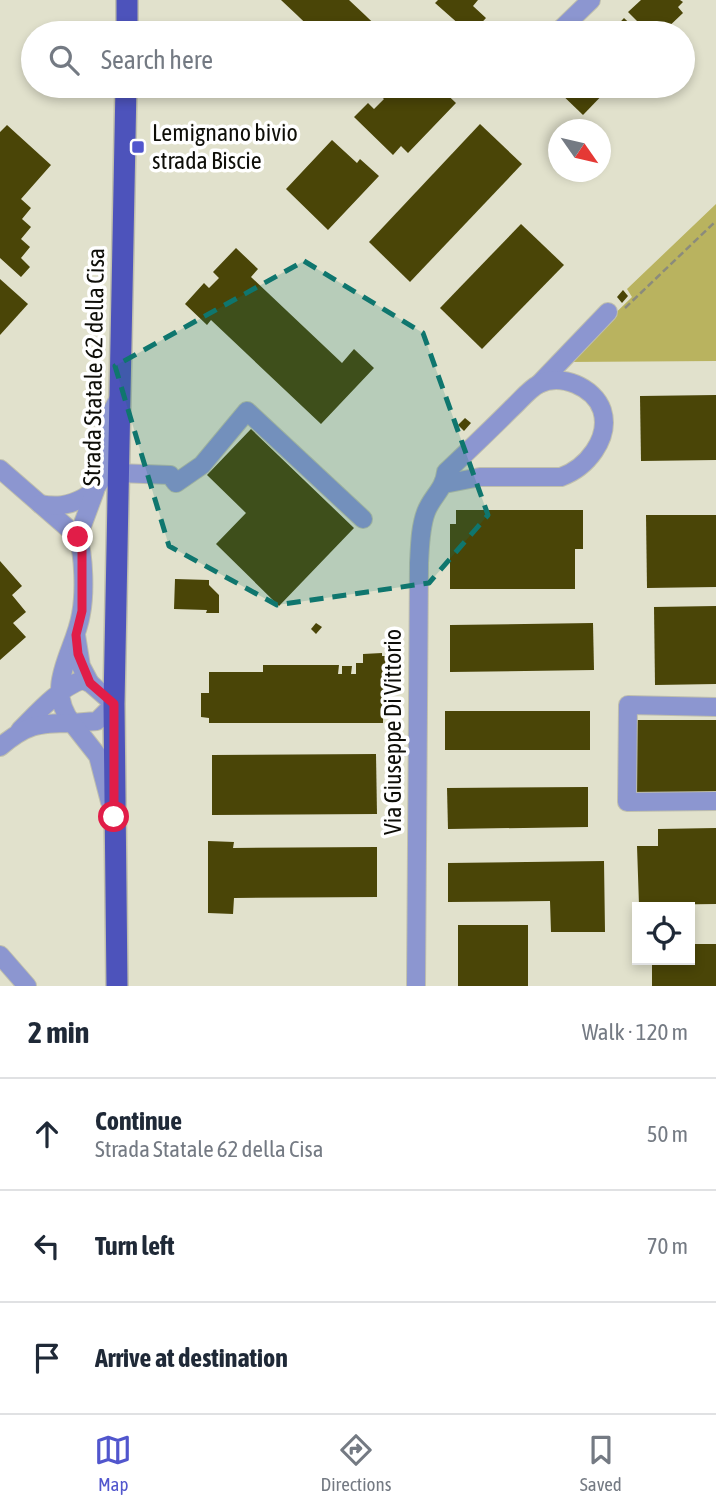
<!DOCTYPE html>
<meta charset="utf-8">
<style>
:root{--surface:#fff;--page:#f6f6f7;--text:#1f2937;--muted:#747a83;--line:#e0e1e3;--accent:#5156cd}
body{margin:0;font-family:"Asap Condensed",sans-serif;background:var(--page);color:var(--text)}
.controls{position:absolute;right:21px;bottom:21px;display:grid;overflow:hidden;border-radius:0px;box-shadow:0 4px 10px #0003}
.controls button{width:63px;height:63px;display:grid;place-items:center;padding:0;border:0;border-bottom:2px solid var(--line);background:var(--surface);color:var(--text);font:35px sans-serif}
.compass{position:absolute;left:548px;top:119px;width:63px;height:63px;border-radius:50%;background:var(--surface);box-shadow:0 4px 10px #0003;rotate:124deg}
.stop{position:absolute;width:21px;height:21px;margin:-16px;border:5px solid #e11d48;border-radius:50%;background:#fff}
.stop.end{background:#e11d48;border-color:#fff;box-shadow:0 2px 7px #0008}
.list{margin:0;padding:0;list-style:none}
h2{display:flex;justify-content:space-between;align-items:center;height:91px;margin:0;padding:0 28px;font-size:30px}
h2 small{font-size:23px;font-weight:400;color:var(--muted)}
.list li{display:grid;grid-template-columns:46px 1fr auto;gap:21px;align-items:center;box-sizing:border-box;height:112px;padding:0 28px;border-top:2px solid var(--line)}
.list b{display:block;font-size:26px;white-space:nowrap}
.list p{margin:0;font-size:23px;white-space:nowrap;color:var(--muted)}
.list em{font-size:23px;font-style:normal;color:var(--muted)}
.icon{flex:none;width:38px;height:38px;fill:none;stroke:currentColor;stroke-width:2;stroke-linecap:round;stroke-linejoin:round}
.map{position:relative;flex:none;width:716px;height:986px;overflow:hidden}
.search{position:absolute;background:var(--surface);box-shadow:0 4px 10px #0003;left:21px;right:21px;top:21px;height:77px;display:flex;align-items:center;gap:18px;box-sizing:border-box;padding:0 24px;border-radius:38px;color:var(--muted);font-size:26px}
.sheet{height:427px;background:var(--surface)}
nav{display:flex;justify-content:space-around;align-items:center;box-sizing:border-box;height:98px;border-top:2px solid var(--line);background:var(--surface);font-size:19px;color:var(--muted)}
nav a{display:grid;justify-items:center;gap:4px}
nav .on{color:var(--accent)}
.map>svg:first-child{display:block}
</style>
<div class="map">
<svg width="716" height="986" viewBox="0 0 716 986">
<rect width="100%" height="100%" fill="#e1e1cc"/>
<polygon fill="#b9b35f" points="716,204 716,361 565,362 632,297 627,289"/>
<g fill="#4a4507">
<polygon points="281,0 349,0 384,33 316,33"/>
<polygon points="438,0 478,0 473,6 486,18 472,33 469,33 435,3"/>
<polygon points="641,0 680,0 683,2 678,7 683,13 662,33 649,33 628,12"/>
<polygon points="624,18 640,33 610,33"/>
<polygon points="370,86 438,86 456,103 408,153 401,146 393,155 354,117 368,103 374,109 384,99"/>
<polygon points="558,86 611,86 583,115 556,89"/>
<polygon points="480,124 522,164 410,282 369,242"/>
<polygon points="7,125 51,165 21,199 31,208 22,219 31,227 21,239 30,247 21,258 30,267 21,277 0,258 0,132"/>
<polygon points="332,140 357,163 360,159 379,176 328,230 286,189"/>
<polygon points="521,224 564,265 482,349 440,308"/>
<polygon points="236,248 258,269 251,277 342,363 354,349 374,368 321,424 211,320 207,325 185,304 204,283 209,288 219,278 213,272"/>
<polygon points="0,279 28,304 0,335"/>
<polygon points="623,290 628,296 622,303 617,297"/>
<polygon points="716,395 716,460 641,461 640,396"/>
<polygon points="465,418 471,423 464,431 458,425"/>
<polygon points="251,429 354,528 279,606 216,544 246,513 207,475"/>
<polygon points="456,510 583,510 583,549 575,549 575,589 450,589 450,524 456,524"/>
<polygon points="646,515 716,515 716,587 647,588"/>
<polygon points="0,561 22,586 12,595 26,612 13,623 26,637 0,660"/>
<polygon points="175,579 209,580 209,585 219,595 219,613 206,613 207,610 174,609"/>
<polygon points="716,606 716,684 655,685 654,607"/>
<polygon points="316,623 322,627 316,634 311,629"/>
<polygon points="593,623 594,670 450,672 450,625"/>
<polygon points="382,653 382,656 398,656 399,664 384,664 383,723 209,723 209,718 201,717 201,693 209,693 209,672 263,672 263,665 339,665 338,674 342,674 342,666 352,666 351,674 356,674 356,663 363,663 363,654"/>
<rect x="445" y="711" width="145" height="39"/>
<rect x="637" y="720" width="79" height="76"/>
<polygon points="376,754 377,814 212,815 212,755"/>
<polygon points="588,787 588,827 448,829 447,788"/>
<polygon points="716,828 716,904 639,905 637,846 658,846 658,829"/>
<polygon points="208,841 234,842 233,848 377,847 377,897 234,898 233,914 208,913"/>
<polygon points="604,861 605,932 551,932 550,901 448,902 448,863"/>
<rect x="458" y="925" width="70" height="61"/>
<polygon points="690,944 716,944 716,986 652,986 652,960 690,960"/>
</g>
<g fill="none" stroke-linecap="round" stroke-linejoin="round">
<g stroke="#bfbfad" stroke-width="20">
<g id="minor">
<polyline points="557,33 591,0"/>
<polyline points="539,384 608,312"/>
<path d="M 0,469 L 78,537 C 84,556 85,593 81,614 C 75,652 43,686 72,723 L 97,721 L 114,704 L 90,683 L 82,680 C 58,689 38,712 20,730"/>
<polyline points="118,473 170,475 176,483 202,465 247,411 363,519"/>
<path d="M 40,504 C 56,507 68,506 83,498 C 114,481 101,453 107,424 C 109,415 115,406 119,398"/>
<polyline points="78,537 95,491"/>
<polyline points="76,635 81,666 90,683"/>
<polyline points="716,707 628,705 627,802 716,801"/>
<path d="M 0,747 C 26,725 37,723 72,723 L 98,756 L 110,802"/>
<polyline points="0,955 27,986"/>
<path d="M 416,986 L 419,563 C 420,547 420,528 426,512 C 432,496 444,490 446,472 C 468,451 490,430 511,409 C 520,401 529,389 539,384 C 561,373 594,387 602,410 C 611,439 586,468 561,477 L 480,477 L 444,484"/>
</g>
</g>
<g stroke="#bfbfad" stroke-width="24">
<g id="major">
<polyline points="127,33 127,0"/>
<polyline points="117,986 114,704 126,86"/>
</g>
</g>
<polyline stroke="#8b8b7c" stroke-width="2.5" stroke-dasharray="7 3.5" stroke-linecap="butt" points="625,308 716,221"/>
<use href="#minor" stroke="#8c96d0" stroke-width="18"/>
<use href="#major" stroke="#4d53bb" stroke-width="21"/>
</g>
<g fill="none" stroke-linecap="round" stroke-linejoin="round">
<polyline stroke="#e11d48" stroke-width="9" points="78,537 82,549 82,611 76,635 78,654 90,683 114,704 114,817"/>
</g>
<path fill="#0f766e" fill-opacity="0.2" stroke="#0f766e" stroke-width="5" stroke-dasharray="14 9" stroke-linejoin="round" d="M 304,261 L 423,333 L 488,515 L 429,583 L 277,605 L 169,546 L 115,366 Z"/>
<rect fill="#5156cd" stroke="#fff" stroke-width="2.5" x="131" y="140" width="14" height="14" rx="3.5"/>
<g text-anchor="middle" stroke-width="7" stroke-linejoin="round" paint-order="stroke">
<g font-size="24" fill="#0e0e08" stroke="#fff" text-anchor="start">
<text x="152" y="141">Lemignano bivio<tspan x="152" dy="28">strada Biscie</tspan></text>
</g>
<g font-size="24" fill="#0e0e08" stroke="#fff">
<text transform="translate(94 367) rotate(-89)" y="8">Strada Statale 62 della Cisa</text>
<text transform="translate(393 732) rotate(-90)" y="8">Via Giuseppe Di Vittorio</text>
</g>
</g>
</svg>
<div class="controls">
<button><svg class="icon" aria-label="locate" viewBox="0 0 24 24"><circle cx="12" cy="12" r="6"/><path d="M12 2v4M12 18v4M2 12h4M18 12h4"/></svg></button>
</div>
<svg class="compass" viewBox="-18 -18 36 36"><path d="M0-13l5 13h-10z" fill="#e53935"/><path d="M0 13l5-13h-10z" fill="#747a83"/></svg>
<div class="stop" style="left:114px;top:817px"></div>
<div class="stop end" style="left:78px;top:537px"></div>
<div class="search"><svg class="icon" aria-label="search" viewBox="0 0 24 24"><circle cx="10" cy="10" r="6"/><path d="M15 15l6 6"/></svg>Search here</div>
</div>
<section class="sheet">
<h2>2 min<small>Walk · 120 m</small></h2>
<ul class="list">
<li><svg class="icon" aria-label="ahead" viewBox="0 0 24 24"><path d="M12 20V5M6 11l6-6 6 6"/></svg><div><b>Continue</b><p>Strada Statale 62 della Cisa</p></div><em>50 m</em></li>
<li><svg class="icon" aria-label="left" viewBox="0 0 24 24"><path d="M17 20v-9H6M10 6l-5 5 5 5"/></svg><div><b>Turn left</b></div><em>70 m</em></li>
<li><svg class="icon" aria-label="arrive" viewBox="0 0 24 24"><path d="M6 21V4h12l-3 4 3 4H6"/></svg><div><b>Arrive at destination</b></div></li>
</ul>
</section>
<nav>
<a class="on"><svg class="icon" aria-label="map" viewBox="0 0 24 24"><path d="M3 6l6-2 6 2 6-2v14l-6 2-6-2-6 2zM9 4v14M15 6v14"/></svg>Map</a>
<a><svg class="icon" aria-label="directions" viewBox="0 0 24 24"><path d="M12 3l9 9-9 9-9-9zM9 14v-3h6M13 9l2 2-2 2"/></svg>Directions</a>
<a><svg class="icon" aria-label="saved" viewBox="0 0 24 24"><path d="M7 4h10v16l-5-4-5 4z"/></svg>Saved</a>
</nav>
